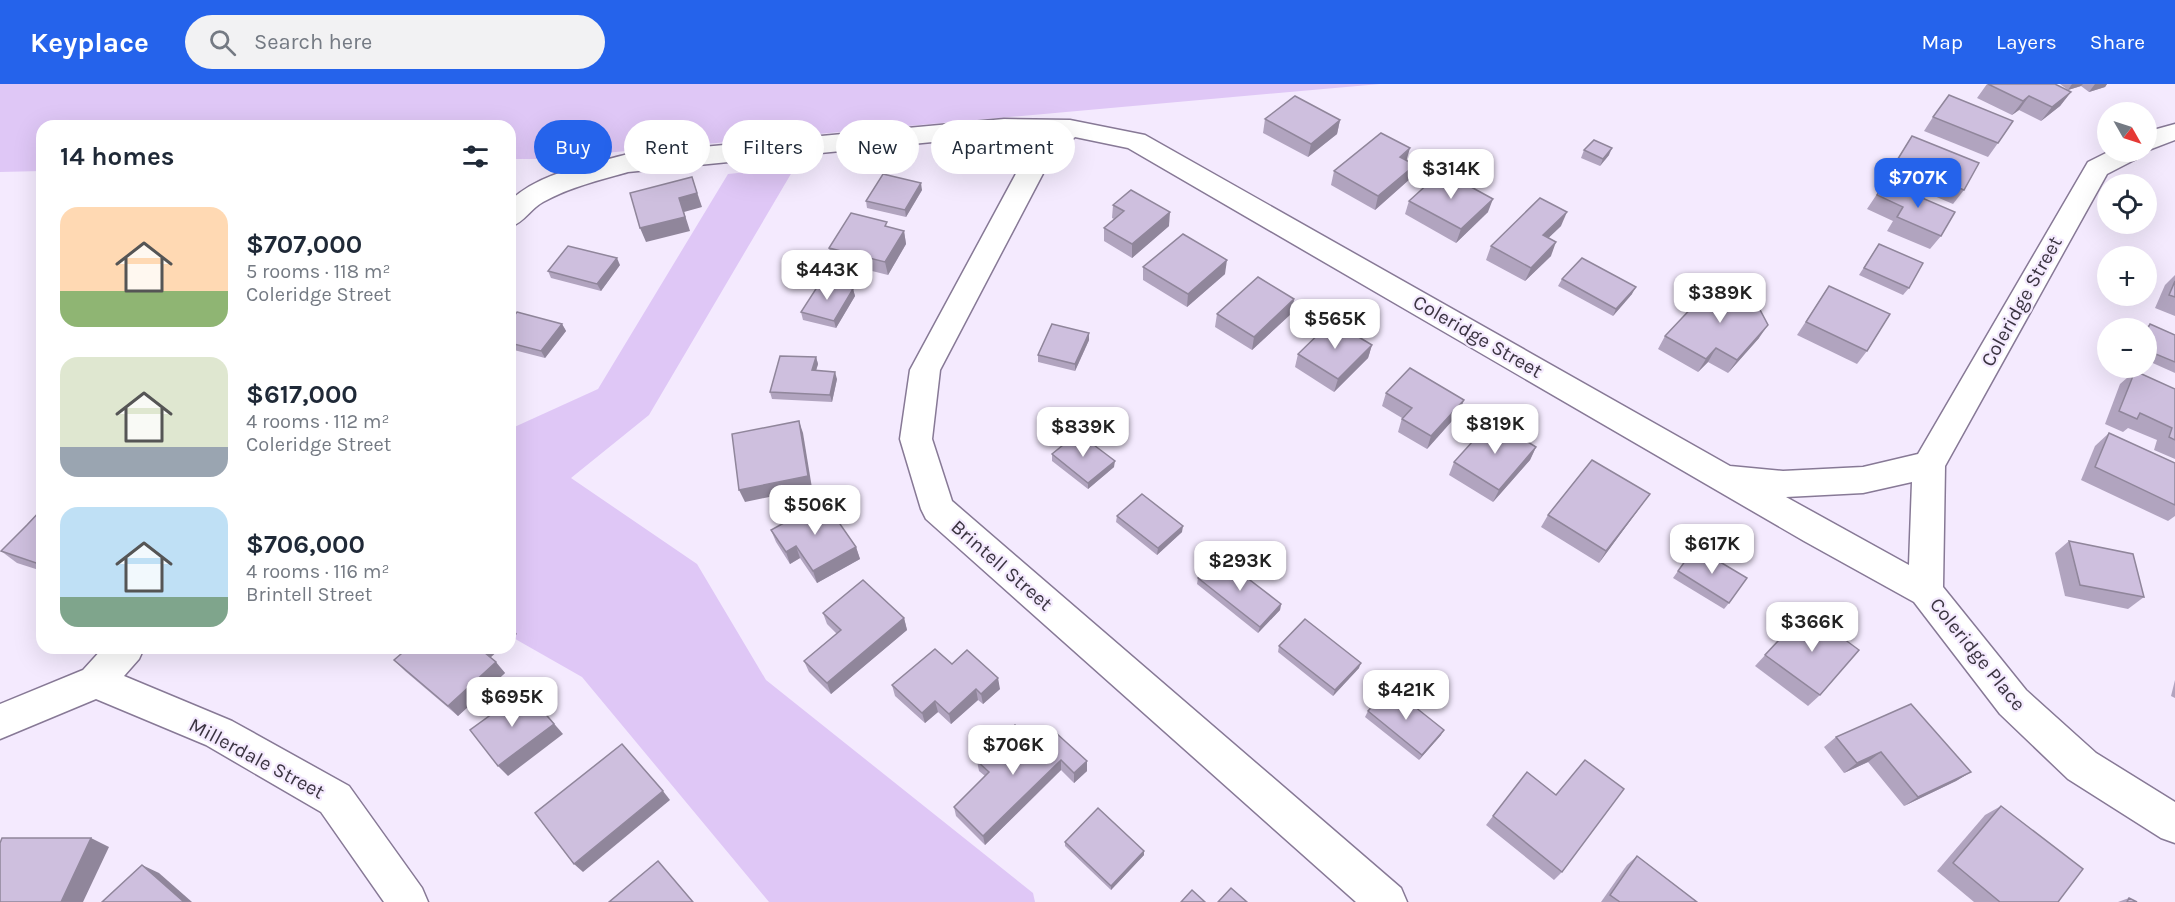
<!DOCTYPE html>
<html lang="en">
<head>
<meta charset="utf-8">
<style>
  body { margin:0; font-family:Karla,sans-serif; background:#f2f2f3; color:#1f2937; height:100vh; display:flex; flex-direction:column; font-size:22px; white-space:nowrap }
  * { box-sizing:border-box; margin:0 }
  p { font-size:20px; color:#747a83 }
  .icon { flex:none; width:33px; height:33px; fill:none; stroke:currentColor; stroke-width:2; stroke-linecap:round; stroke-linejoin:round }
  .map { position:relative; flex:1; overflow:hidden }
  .sheet { position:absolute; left:36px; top:36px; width:480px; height:534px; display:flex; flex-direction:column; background:#fff; border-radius:18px; box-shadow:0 6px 24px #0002 }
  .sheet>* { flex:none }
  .top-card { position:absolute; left:534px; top:36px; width:570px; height:54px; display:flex; gap:12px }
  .needle { width:39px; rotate:129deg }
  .controls { position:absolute; left:2097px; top:18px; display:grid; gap:12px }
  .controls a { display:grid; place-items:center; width:60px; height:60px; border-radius:50%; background:#fff; box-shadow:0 6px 24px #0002; font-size:30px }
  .price { position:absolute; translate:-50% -51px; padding:0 14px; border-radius:12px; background:#fff; color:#222; font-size:20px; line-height:39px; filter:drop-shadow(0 2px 3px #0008) }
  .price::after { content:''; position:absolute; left:50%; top:36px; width:18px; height:14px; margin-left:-9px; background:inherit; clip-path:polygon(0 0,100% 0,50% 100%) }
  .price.active { background:#2563eb; color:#fff }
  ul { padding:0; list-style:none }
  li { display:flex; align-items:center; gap:18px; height:150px; padding:0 24px }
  li span { display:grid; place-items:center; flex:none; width:168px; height:120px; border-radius:18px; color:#555 }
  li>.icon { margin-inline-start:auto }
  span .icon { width:72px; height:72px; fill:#fffc; stroke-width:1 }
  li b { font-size:26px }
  h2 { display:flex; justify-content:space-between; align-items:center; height:72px; padding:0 24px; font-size:26px }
  .chip { padding:0 21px; border-radius:27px; background:#fff; box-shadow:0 6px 24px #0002; font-size:21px; line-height:54px }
  .chip.active { background:#2563eb; color:#fff }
  header { display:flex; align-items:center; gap:36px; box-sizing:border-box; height:84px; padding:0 30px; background:#2563eb; color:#fff }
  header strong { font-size:28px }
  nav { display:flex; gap:33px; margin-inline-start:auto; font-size:21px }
  .search { width:420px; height:54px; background:#f2f2f3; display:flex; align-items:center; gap:15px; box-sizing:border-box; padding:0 21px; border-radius:33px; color:#747a83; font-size:22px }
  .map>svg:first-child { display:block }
  .green { fill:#dfc7f6 }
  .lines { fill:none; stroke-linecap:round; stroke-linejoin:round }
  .minor-casing { stroke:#877996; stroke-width:3 }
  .minor { fill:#fff; fill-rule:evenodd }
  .wall { fill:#b1a4bf }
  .shaded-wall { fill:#90869b }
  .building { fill:#cebfde; stroke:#90869b; stroke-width:1.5 }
  .labels { text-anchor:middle; stroke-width:4.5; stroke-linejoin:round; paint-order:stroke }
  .street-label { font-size:20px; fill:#3b3441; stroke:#f4eafe }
</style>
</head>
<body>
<header>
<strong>Keyplace</strong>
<div class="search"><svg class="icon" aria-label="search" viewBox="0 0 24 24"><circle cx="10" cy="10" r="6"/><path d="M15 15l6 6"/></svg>Search here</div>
<nav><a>Map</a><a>Layers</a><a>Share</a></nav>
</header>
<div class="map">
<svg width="2175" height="818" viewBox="0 0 2175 818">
  <rect width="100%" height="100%" fill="#f4eafe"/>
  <!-- green -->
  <g class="green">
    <polygon points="0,0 1380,0 537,75 510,75 510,42 42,42 42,87 0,88"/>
    <polygon points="795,83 649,331 571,394 697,480 766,596 1033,809 1035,818 769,818 582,593 510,552 510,345 598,305 728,90"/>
  </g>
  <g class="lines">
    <defs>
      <g id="minor">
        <path d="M1004 35 1070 36 1145 51 1730 382 1783 387 1863 383 1918 370 2088 78 2108 68H2142L2138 74 2107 90 1945 382 1943 503 2026 606 2096 669 2175 718V759L2161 754 2068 695 2000 630 1914 518 1804 457 1128 64 1075 53 1049 78 940 286 932 355 952 417 1401 804 1407 818H1356L926 435 921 425 900 355 910 286 1025 73 1045 52 1004 51 628 88C600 96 570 103 543 118 530 125 525 138 510 143V117C540 88 589 81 628 70ZM1912 398 1909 481 1786 413 1863 409Z"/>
        <polygon points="2175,40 2175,56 2146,67 2146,48"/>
        <polygon points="103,564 144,564 139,575 124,592 232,637 349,702 422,804 428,818 384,818 321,728 206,661 96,615 0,655 0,620 83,586"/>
      </g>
    </defs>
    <!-- minor casing -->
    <use href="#minor" class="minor-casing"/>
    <!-- minor -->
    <use href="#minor" class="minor"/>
  </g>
  <!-- wall -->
  <g class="wall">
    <polygon points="1987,0 2071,8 2060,22 2041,37 2019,26 2012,31 1977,14"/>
    <polygon points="2060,0 2107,0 2105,3 2089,8 2081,2 2068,6"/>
    <polygon points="1933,33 1998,59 1988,73 1924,47"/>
    <polygon points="1265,35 1340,36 1337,50 1308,73 1263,49"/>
    <polygon points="1912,52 1964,106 1953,120 1887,92"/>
    <polygon points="1584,66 1609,71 1600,82 1581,74"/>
    <polygon points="1334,87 1411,94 1375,126 1331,101"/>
    <polygon points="1885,98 1941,152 1930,165 1887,147 1893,137 1867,125"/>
    <polygon points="922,106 906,133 867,124 866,117"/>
    <polygon points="1409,117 1488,128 1456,159 1405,130"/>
    <polygon points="1113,121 1169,142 1132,174 1104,157 1104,144 1114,135 1112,134"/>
    <polygon points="1561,142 1548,154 1551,172 1525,197 1486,176 1491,162"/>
    <polygon points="888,143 904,147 906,160 888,191 832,177 829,164"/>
    <polygon points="1879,160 1909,204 1903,211 1859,191"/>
    <polygon points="620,181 601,207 551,194 548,187"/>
    <polygon points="1143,183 1225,190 1187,223 1143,196"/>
    <polygon points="2175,191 2175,232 2155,224 2165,201"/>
    <polygon points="1562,195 1632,210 1613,232 1558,202"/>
    <polygon points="1829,202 1867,267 1857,280 1797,251"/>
    <polygon points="853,205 855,212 836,244 803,236 801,228"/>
    <polygon points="1294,215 1292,229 1252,266 1215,243 1217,230"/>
    <polygon points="510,237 562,240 566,247 545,274 510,265"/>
    <polygon points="2150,240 2175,251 2175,289 2146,276 2146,244 2145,244"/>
    <polygon points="1089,249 1089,256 1075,287 1038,278 1038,271"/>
    <polygon points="1665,252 1759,254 1728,289 1708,278 1698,288 1658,265"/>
    <polygon points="1372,261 1368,274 1334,308 1295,283 1298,270"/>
    <polygon points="816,273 818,280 816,287 837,295 832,318 772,315 770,308"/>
    <polygon points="2135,287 2175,305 2175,375 2154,366 2157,356 2128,344 2123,348 2105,340 2120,300"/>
    <polygon points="1386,309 1459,329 1427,365 1398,348 1402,334 1382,322"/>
    <polygon points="2109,349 2175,379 2175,432 2168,437 2081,396 2095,362"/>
    <polygon points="1536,363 1530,376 1493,418 1449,391 1454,378"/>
    <polygon points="1052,370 1114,383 1088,405 1052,377"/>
    <polygon points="1641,422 1599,479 1541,443 1548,431"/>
    <polygon points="42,425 42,487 17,479 1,467"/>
    <polygon points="1117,432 1182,448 1157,471 1116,438"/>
    <polygon points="771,446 856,463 860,475 817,499 800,474 790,480 776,458"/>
    <polygon points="2069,457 2144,513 2128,525 2065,512 2055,469"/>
    <polygon points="1695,463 1729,519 1724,525 1673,494"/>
    <polygon points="1198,494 1281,520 1280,526 1258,549 1197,500"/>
    <polygon points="1806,527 1820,611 1808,622 1755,582"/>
    <polygon points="823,529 904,534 907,546 831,610 809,588 804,577 837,550 827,540"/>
    <polygon points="1279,562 1359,584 1333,612 1278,568"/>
    <polygon points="490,574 505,589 458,632 405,587 394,576"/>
    <polygon points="952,580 1000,605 983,620 978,616 951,640 938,628 925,639 895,612 892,601"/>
    <polygon points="2175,596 2175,614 2171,612"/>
    <polygon points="1368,627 1441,651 1419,676 1365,633"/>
    <polygon points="1836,653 1971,688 1956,697 1904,722 1868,678 1844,689 1824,663"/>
    <polygon points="1040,664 1087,687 1074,699 1061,686 985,761 956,732 954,723 985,692 979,687 977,677"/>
    <polygon points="1585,676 1562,788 1554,796 1486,741 1527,688 1556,711"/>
    <polygon points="2001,722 2058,818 1974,818 1937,787 1985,731"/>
    <polygon points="1065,758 1144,767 1144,771 1111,806 1065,762"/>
    <polygon points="1637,772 1697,818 1601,818 1627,781"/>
    <polygon points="2129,814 2137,818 2118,818"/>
  </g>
  <!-- shaded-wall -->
  <g class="shaded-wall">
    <polygon points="2072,0 2083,0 2081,2 2068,6"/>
    <polygon points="2095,0 2107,0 2105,3 2089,8"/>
    <polygon points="2071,8 2060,22 2041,37 2052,23"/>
    <polygon points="2029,12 2019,26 2012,31 2023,17"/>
    <polygon points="1340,36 1337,50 1308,73 1311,60"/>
    <polygon points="1410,64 1406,78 1400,73"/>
    <polygon points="1612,64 1609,71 1600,82 1603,75"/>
    <polygon points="1415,81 1411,94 1375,126 1378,112"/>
    <polygon points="692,93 702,123 684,128 690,147 646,158 640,144 679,114"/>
    <polygon points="921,99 922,106 906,133 905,126"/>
    <polygon points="1493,115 1488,128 1456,159 1461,145"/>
    <polygon points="1170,128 1169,142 1132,174 1132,160"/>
    <polygon points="1567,128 1561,142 1537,165 1543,151"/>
    <polygon points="904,147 906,160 888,191 885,178"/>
    <polygon points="1556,158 1551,172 1525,197 1531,184"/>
    <polygon points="617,174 620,181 601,207 597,200"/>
    <polygon points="1227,176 1225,190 1187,223 1188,210"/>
    <polygon points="1636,203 1632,210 1613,232 1616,225"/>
    <polygon points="853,205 855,212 836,244 834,237"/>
    <polygon points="1294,215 1292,229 1252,266 1254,253"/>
    <polygon points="562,240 566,247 545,274 541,267"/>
    <polygon points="1768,241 1759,254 1728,289 1737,276"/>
    <polygon points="1089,249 1089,256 1075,287 1075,280"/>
    <polygon points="1372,261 1368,274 1334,308 1338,295"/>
    <polygon points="1716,264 1708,278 1698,288 1706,275"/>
    <polygon points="816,273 818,280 814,293 812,286"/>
    <polygon points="835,288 837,295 832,318 830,311"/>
    <polygon points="1464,316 1459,329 1427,365 1431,352"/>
    <polygon points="799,337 803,349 812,404 745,418 739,406"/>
    <polygon points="1536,363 1530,376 1493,418 1499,406"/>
    <polygon points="1115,377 1114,383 1088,405 1088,399"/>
    <polygon points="1650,410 1641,422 1599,479 1606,467"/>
    <polygon points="1183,442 1182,448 1157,471 1158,464"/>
    <polygon points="796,462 800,474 790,480 786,468"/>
    <polygon points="856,463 860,475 817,499 813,487"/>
    <polygon points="1281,520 1280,526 1258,549 1260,543"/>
    <polygon points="904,534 907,546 831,610 827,599"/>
    <polygon points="510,541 517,550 510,556"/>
    <polygon points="479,564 501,564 489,575"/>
    <polygon points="496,578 505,589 458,632 448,622"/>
    <polygon points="1361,579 1359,584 1333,612 1335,606"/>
    <polygon points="998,594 1000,605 983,620 981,610"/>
    <polygon points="976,605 978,616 951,640 949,630"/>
    <polygon points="525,606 563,650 508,692 498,682"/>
    <polygon points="935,617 938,628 925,639 922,629"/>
    <polygon points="1444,646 1441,651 1419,676 1422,671"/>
    <polygon points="1881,668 1868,678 1844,689 1857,679"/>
    <polygon points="1061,676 1061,686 985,761 983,752"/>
    <polygon points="1087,677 1087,687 1074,699 1074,689"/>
    <polygon points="1971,688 1956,697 1904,722 1918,713"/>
    <polygon points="663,707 670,716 583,788 574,780"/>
    <polygon points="91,754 109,763 83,818 61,818"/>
    <polygon points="1144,767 1144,771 1111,806 1111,802"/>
    <polygon points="142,781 159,789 192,818 184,818"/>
  </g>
  <!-- building -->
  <g class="building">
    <polygon points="1988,0 2055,0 2071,8 2052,23 2029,12 2023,17"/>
    <polygon points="1949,11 2013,37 1998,59 1933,33"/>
    <polygon points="1295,12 1340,36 1311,60 1265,35"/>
    <polygon points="1381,49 1410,64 1400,73 1415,81 1378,112 1334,87"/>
    <polygon points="1912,52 1979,79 1964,106 1896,78"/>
    <polygon points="1594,56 1612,64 1603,75 1584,66"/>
    <polygon points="1442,87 1493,115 1461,145 1409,117"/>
    <polygon points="883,90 921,99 905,126 866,117"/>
    <polygon points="692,93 697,109 679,114 685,133 640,144 630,109"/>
    <polygon points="1885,98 1955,128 1941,152 1897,133 1903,123 1877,111"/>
    <polygon points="1131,106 1170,128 1132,160 1104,144 1124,127 1113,121"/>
    <polygon points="1540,114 1567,128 1543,151 1556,158 1531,184 1491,162"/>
    <polygon points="851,129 887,138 885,142 904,147 885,178 829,164"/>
    <polygon points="1183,150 1227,176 1188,210 1143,183"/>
    <polygon points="1879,160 1923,179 1909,204 1864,184"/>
    <polygon points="568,162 617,174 597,200 548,187"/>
    <polygon points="1582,174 1636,203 1616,225 1562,195"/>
    <polygon points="1258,193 1294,215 1254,253 1217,230"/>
    <polygon points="821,197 853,205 834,237 801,228"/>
    <polygon points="2175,197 2175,213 2169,211"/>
    <polygon points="1715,199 1758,222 1768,241 1737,276 1716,264 1706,275 1665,252"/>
    <polygon points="1829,202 1890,230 1867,267 1806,238"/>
    <polygon points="517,228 562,240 541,267 510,259 510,237"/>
    <polygon points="1332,237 1372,261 1338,295 1298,270"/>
    <polygon points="1052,240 1089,249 1075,280 1038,271"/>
    <polygon points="2150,240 2175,251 2175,278 2146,266 2146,248"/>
    <polygon points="780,272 816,273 812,286 835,288 830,311 770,308"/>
    <polygon points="1410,284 1464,316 1431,352 1402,335 1412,324 1386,309"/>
    <polygon points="2135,287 2175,305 2175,356 2169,353 2172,344 2140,329 2137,335 2119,327"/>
    <polygon points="1492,336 1536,363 1499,406 1454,378"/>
    <polygon points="799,337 808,392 739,406 732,350"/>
    <polygon points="1078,349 1115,377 1088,399 1052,370"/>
    <polygon points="2109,349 2175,379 2175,421 2095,383"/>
    <polygon points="1592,376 1650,410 1606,467 1548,431"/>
    <polygon points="1142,410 1183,442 1158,464 1117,432"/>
    <polygon points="824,417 856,463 813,487 796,462 786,468 771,446"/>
    <polygon points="42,425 42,481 1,467 27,441"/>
    <polygon points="2069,457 2133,470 2144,513 2080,501"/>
    <polygon points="1695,463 1747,494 1729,519 1678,487"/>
    <polygon points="1220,473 1281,520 1260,543 1198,494"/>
    <polygon points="863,496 904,534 827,599 804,577 841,546 823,529"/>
    <polygon points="1806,527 1859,566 1820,611 1765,571"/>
    <polygon points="1305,535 1361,579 1335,606 1279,562"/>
    <polygon points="408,564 479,564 496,578 448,622 394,576"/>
    <polygon points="935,565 952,580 967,566 998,594 981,610 976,605 949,630 935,617 922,629 892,601"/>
    <polygon points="1390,603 1444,646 1422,671 1368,627"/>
    <polygon points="525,606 554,640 498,682 470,646"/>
    <polygon points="1911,620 1971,688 1918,713 1881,668 1857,679 1836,653"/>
    <polygon points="1015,641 1040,664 1056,649 1087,677 1074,689 1061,676 983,752 954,723 989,688 977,677"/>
    <polygon points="622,660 663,707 574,780 535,729"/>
    <polygon points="1585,676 1624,705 1562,788 1493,732 1527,688 1556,711"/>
    <polygon points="2001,722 2083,785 2058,818 2000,818 1953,779"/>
    <polygon points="1098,724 1144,767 1111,802 1065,758"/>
    <polygon points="2,754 91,754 61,818 0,818 0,759"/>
    <polygon points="1637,772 1697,818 1620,818 1610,811"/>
    <polygon points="658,777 693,818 609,818"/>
    <polygon points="142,781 184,818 102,818"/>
    <polygon points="1231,804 1247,818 1218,818"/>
    <polygon points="1192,806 1205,818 1181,818"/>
    <polygon points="2129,814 2137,818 2127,818"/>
  </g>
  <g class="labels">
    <!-- street labels -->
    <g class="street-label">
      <text transform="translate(2021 217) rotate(-61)" y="7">Coleridge Street</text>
      <text transform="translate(1478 252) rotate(30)" y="7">Coleridge Street</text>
      <text transform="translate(1002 481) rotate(41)" y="7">Brintell Street</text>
      <text transform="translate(1978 570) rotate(51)" y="7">Coleridge Place</text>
      <text transform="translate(257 674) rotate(28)" y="7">Millerdale Street</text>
    </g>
  </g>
</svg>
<div class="controls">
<a><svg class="needle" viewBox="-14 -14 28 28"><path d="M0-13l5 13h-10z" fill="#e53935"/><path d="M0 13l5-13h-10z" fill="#747a83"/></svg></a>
<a><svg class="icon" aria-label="locate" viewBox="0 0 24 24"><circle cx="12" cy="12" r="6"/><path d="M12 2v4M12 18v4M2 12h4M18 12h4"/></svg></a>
<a>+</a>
<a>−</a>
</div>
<b class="price" style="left:1451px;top:116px">$314K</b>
<b class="price active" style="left:1918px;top:125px">$707K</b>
<b class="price" style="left:827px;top:217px">$443K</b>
<b class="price" style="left:1720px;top:240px">$389K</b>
<b class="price" style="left:1335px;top:266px">$565K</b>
<b class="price" style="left:1495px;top:371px">$819K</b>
<b class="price" style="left:1083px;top:374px">$839K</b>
<b class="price" style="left:815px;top:452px">$506K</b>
<b class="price" style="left:1712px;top:491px">$617K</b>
<b class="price" style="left:1240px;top:508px">$293K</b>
<b class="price" style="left:1812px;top:569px">$366K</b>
<b class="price" style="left:1406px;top:637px">$421K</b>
<b class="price" style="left:512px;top:644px">$695K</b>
<b class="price" style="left:1013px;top:692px">$706K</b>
<div class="top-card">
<a class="chip active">Buy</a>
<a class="chip">Rent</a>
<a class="chip">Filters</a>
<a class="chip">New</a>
<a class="chip">Apartment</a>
</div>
<section class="sheet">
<h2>14 homes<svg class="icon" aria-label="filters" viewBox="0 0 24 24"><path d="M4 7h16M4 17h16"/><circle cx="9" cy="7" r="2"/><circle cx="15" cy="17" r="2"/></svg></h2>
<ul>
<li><span style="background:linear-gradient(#ffd9b3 70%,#8fb573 0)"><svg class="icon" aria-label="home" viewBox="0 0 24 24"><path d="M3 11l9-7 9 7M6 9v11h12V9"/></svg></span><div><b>$707,000</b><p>5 rooms · 118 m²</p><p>Coleridge Street</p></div></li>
<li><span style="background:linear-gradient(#dfe7d0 75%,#9aa5b1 0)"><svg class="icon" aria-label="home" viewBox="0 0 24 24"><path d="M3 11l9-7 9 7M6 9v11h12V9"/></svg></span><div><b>$617,000</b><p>4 rooms · 112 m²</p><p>Coleridge Street</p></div></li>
<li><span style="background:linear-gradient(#bfe0f5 75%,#7fa58c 0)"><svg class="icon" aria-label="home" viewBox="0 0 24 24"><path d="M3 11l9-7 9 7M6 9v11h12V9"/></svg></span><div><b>$706,000</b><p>4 rooms · 116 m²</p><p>Brintell Street</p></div></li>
</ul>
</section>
</div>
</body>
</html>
